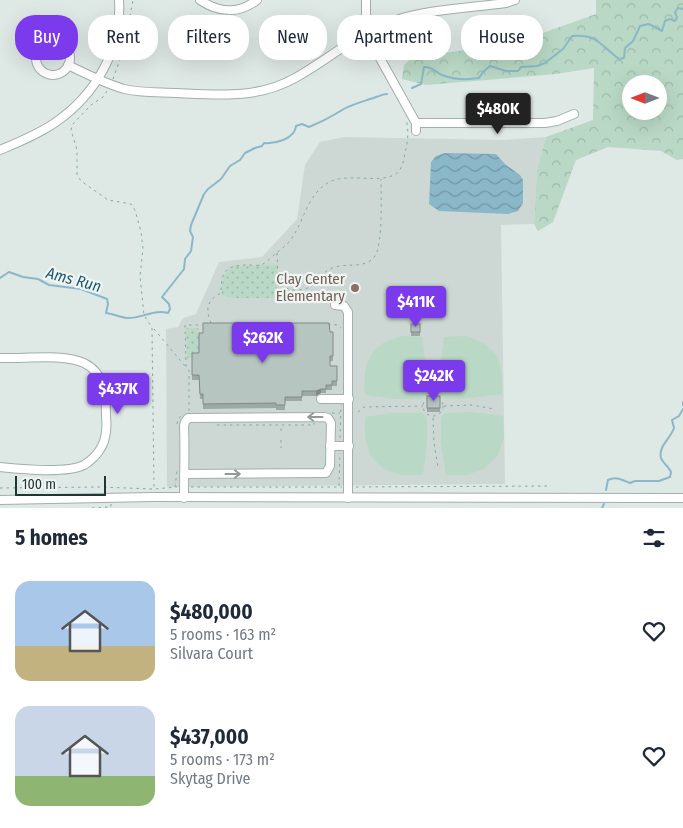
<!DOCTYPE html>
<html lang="en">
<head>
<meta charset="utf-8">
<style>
  body { margin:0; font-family:"Fira Sans Condensed",sans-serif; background:#f2f2f3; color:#1f2937; height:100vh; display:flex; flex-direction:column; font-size:19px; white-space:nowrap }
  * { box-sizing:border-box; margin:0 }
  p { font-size:16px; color:#747a83 }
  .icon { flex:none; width:28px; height:28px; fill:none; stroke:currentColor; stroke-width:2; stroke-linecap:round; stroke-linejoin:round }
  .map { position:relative; height:508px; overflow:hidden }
  .drawer { display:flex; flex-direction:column; background:#fff; flex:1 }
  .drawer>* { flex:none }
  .guide { position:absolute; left:15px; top:15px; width:654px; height:45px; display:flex; gap:10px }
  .needle { width:32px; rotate:270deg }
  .fabs { position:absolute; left:622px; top:75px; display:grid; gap:10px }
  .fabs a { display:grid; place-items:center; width:45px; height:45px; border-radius:50%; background:#fff; box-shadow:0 5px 20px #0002; font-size:25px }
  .scale { position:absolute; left:15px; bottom:12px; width:91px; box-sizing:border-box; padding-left:5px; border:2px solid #213633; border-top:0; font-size:14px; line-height:18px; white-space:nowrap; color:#213633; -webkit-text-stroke:4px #eef5f3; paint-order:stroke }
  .price { position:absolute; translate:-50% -42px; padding:0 11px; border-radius:5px; background:#7c3aed; color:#fff; font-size:16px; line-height:32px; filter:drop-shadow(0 1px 2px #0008) }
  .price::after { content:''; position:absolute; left:50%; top:30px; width:15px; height:11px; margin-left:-8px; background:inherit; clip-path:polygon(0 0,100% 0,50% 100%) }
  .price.active { background:#222; color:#fff }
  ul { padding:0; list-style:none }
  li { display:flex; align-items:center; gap:15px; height:125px; padding:0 15px }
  li span { display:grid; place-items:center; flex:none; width:140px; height:100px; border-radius:15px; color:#555 }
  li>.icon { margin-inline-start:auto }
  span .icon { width:60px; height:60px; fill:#fffc; stroke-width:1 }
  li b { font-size:21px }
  h2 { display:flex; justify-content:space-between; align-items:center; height:60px; padding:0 15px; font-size:21px }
  .tag { padding:0 18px; border-radius:20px; background:#fff; box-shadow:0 5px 20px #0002; font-size:18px; line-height:45px }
  .tag.active { background:#7c3aed; color:#fff }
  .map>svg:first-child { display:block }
  .built { fill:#cdd8d4 }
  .forest { fill:url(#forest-crowns); fill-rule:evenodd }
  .park { fill:url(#park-dots) }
  .pitch { fill:#b9d8c5 }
  .water { fill:url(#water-waves) }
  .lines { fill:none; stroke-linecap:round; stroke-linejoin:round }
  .stream { stroke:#8bb8c9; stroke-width:2 }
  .minor-casing { stroke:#a2afac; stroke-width:10 }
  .path { stroke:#82a9a1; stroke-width:1; stroke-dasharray:2.5 4; stroke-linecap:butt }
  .minor { stroke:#fff; stroke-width:8 }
  .wall { fill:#9da9a6 }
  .shaded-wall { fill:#808a87 }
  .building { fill:#b7c5c1; stroke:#808a87 }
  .oneway { stroke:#909a99 }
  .education-dot { fill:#8d6e63; stroke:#eef5f3; stroke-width:2 }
  .labels { text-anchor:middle; stroke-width:4.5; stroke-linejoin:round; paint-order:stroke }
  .education-label { font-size:15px; fill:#785e54; stroke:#eef5f3; text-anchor:end }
  .water-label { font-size:16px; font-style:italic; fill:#22576c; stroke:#eef5f3 }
</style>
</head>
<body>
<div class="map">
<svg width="683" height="508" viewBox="0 0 683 508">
  <defs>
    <pattern id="forest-crowns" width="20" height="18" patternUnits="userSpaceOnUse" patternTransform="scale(1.25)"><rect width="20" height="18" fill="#b9d8c5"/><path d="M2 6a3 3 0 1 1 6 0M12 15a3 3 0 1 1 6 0" fill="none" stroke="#9fbaaa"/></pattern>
    <pattern id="park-dots" width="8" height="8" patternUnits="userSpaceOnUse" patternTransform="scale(1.25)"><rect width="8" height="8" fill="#b9d8c5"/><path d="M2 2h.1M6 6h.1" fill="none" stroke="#9fbaaa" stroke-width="1.8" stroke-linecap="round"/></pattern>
    <pattern id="water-waves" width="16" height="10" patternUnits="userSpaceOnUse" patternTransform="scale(1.25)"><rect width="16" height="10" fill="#8bb8c9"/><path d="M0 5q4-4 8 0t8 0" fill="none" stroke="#7196a4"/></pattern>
  </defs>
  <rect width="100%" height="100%" fill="#dee8e5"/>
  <!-- built -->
  <polygon class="built" points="344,137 504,140 546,137 537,170 534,224 501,225 505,484 167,487 166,329 178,327 183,318 196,314 219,262 262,257 297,219 305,165 320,142"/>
  <!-- forest -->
  <path class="forest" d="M596 0H683V159L677 160 661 151 608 147 576 160 553 222 538 231 534 224 537 170 546 137 593 120 594 68 556 74 426 85 402 79 404 65 412 58 485 47 540 34 596 14ZM631 84H659V111H631Z"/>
  <!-- park -->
  <g class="park">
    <path d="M277 265V298H232L222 295C222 282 222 273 233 266Z"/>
    <polygon points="186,328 199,328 199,356 187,358"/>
  </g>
  <!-- pitch -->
  <g class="pitch">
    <path d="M401 336 422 337 426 368 427 394 421 399H396L365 395C364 376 364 356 382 344 387 340 395 339 401 336Z"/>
    <path d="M466 336C499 347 503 361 502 394L471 398 445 399 440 394V367L444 337Z"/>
    <polygon points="472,412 503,416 504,438 498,455 484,469 467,475 446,475 441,444 441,418 445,413"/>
    <polygon points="393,413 422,413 427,418 427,444 423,475 401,475 384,469 371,457 365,438 365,417"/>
  </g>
  <!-- water -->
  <polygon class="water" points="445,153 496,154 505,164 520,175 523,180 523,203 518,211 508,214 439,211 429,204 431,162 436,156"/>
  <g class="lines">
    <!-- stream -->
    <g class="stream">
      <path d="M412 88 421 84 424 67C432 66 435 72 442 75 454 80 466 80 479 78L483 72 490 66 506 71H518L521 67 537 66 545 63 563 49 572 36C598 34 600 45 619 59L624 58 625 48 633 41 640 26 649 24 662 31 665 21 670 19 675 21 677 18 675 12 678 8 683 9"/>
      <path d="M0 278 9 272 23 277 38 279 49 285 81 289 107 299 108 304 106 313C113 314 120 317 127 318 141 319 152 309 168 313L170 309 169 304 162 297 184 269 185 259 191 251 193 237 190 231 191 225 204 194 208 189 221 179 230 166 240 160 245 153 255 148 262 146 264 143C275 144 295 139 296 126L302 124 309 127C321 122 331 117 342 110 352 104 365 101 376 97 381 96 382 94 387 94"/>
      <polyline points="683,402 683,405"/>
      <path d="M606 490 608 480C616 476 622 480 630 483L635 481H659L670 477 671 472C669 467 663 463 661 458 658 446 671 438 674 428L672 420 679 416 683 409"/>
      <polyline points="602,508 604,504"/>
    </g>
    <defs>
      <g id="minor">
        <path d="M200 0C219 13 239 14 257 0"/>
        <polyline points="366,0 366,33 416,123 416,131"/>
        <circle cx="53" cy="58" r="17"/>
        <path d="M68 65C86 74 104 83 124 89 141 93 159 92 177 93 218 95 258 99 295 78 328 60 357 33 393 21 429 9 469 8 506 3L515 0"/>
        <polyline points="416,123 545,123 557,121 574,114"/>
        <path d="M0 150C19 142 39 134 56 122 96 94 122 49 119 0"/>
        <polyline points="335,305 344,306 348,312 348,498"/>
        <path d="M0 358C24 359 63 353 84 363 105 373 106 396 106 416 107 426 107 436 102 446 98 454 92 460 84 465 66 474 20 469 0 467"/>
        <polyline points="321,399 349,399"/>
        <polyline points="330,446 349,446"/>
        <path d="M184 474 326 473 330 466 331 423 328 418 324 417 188 418 185 422 184 426C185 450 184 474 184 498"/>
        <polyline points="0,500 153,497 683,498"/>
      </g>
    </defs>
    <!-- minor casing -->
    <use href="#minor" class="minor-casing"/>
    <!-- path -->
    <g class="path">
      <polyline points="113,79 124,48 133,0"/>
      <polyline points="107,91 103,97 91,105 72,125 71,130 77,150 77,175 81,181 108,200 131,204 135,210 141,232 143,249 140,276 144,315 152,328 154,488"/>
      <path d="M277 253 278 280C281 286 286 289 293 290 320 291 315 273 335 267 349 263 366 269 375 256 383 244 381 195 381 179"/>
      <path d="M211 323C205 309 207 300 221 293 221 270 226 265 249 265 252 265 258 266 261 265 266 263 272 257 276 253 282 249 288 244 292 238 304 220 307 197 326 184 345 170 385 187 399 171 403 166 404 159 405 153 408 142 409 130 406 119"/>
      <polyline points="248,324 284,324"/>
      <polyline points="328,324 337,325 341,328"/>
      <polyline points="154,329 185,366"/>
      <polyline points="433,367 433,395"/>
      <circle cx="433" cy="406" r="10"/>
      <polyline points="444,406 472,405 494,409"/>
      <polyline points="189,411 189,370 186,366 185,325 202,325"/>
      <polyline points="358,412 364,407 423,406"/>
      <polyline points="332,413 340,413"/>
      <polyline points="433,418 434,443 438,467"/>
      <polyline points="177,424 178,419 182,415"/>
      <polyline points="217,425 314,425 314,423"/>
      <polyline points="281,431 281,425"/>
      <polyline points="340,438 341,405"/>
      <polyline points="281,440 281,448"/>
      <polyline points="339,486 340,453"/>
      <polyline points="175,487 177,471"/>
      <polyline points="191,487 342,487"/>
      <polyline points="356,487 550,486"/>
      <polyline points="0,488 99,487 154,489 177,487"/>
      <polyline points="92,508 111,507 111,504"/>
    </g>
    <!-- minor -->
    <use href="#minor" class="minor"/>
  </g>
  <!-- wall -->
  <g class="wall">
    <rect x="411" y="324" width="9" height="12"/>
    <polygon points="330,332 333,356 333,361 330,361 330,366 337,366 337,386 332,386 332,390 326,390 326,393 321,393 316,396 302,396 302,401 285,401 285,410 276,410 276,408 203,409 203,399 200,399 199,380 192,380 192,353 199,353 249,333 253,351 280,351"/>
    <rect x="427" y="396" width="13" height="16"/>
  </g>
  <!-- shaded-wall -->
  <polygon class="shaded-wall" points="321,389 321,393 316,396 316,391"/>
  <!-- building -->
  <g class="building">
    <polygon points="203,323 249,323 249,333 252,333 253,351 280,351 280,333 283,333 283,323 329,323 330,332 333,332 333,356 330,356 330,366 337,366 337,381 332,381 332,385 326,385 326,389 321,389 316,391 302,391 302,397 285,397 285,405 276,405 276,403 203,404 203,394 200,394 199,375 192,375 192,353 199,353 199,333 203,333"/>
    <rect x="411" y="324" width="9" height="8"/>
    <rect x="427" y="396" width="13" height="12"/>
  </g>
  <!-- one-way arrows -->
  <defs><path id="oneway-shaft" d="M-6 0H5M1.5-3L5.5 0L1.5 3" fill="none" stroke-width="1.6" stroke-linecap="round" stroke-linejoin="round" transform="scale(1.25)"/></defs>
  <g class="oneway">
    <use href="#oneway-shaft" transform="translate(315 417) rotate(180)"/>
    <use href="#oneway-shaft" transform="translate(233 474)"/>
  </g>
  <!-- markers -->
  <circle class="education-dot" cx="355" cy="288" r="5"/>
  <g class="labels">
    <!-- education labels -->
    <g class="education-label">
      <text x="345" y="284">Clay Center<tspan x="345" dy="17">Elementary</tspan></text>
    </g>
    <!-- water labels -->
    <g class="water-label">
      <text transform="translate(74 279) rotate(15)" y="6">Ams Run</text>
    </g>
  </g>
</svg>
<div class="fabs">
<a><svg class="needle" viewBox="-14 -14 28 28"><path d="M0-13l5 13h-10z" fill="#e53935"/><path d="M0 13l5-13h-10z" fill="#747a83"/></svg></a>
</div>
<div class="scale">100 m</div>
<b class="price active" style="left:498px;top:135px">$480K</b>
<b class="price" style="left:416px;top:328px">$411K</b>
<b class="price" style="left:263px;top:364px">$262K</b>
<b class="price" style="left:434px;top:402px">$242K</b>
<b class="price" style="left:118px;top:415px">$437K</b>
<div class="guide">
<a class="tag active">Buy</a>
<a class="tag">Rent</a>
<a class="tag">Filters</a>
<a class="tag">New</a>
<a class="tag">Apartment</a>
<a class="tag">House</a>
</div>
</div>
<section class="drawer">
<h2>5 homes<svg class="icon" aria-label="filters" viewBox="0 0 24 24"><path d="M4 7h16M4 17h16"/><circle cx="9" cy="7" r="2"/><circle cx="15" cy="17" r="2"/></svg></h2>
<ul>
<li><span style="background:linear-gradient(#a9c7e8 65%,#c2b280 0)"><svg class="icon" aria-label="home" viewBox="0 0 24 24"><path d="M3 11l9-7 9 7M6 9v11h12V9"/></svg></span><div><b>$480,000</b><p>5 rooms · 163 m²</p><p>Silvara Court</p></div><svg class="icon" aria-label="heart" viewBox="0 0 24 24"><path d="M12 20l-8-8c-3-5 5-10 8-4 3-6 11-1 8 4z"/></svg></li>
<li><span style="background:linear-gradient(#c9d6e8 70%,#8fb573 0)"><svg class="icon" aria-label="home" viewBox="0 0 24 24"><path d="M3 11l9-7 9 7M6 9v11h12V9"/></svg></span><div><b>$437,000</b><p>5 rooms · 173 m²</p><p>Skytag Drive</p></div><svg class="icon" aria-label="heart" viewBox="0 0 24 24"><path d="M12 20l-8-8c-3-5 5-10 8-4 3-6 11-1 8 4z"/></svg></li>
</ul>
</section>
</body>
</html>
